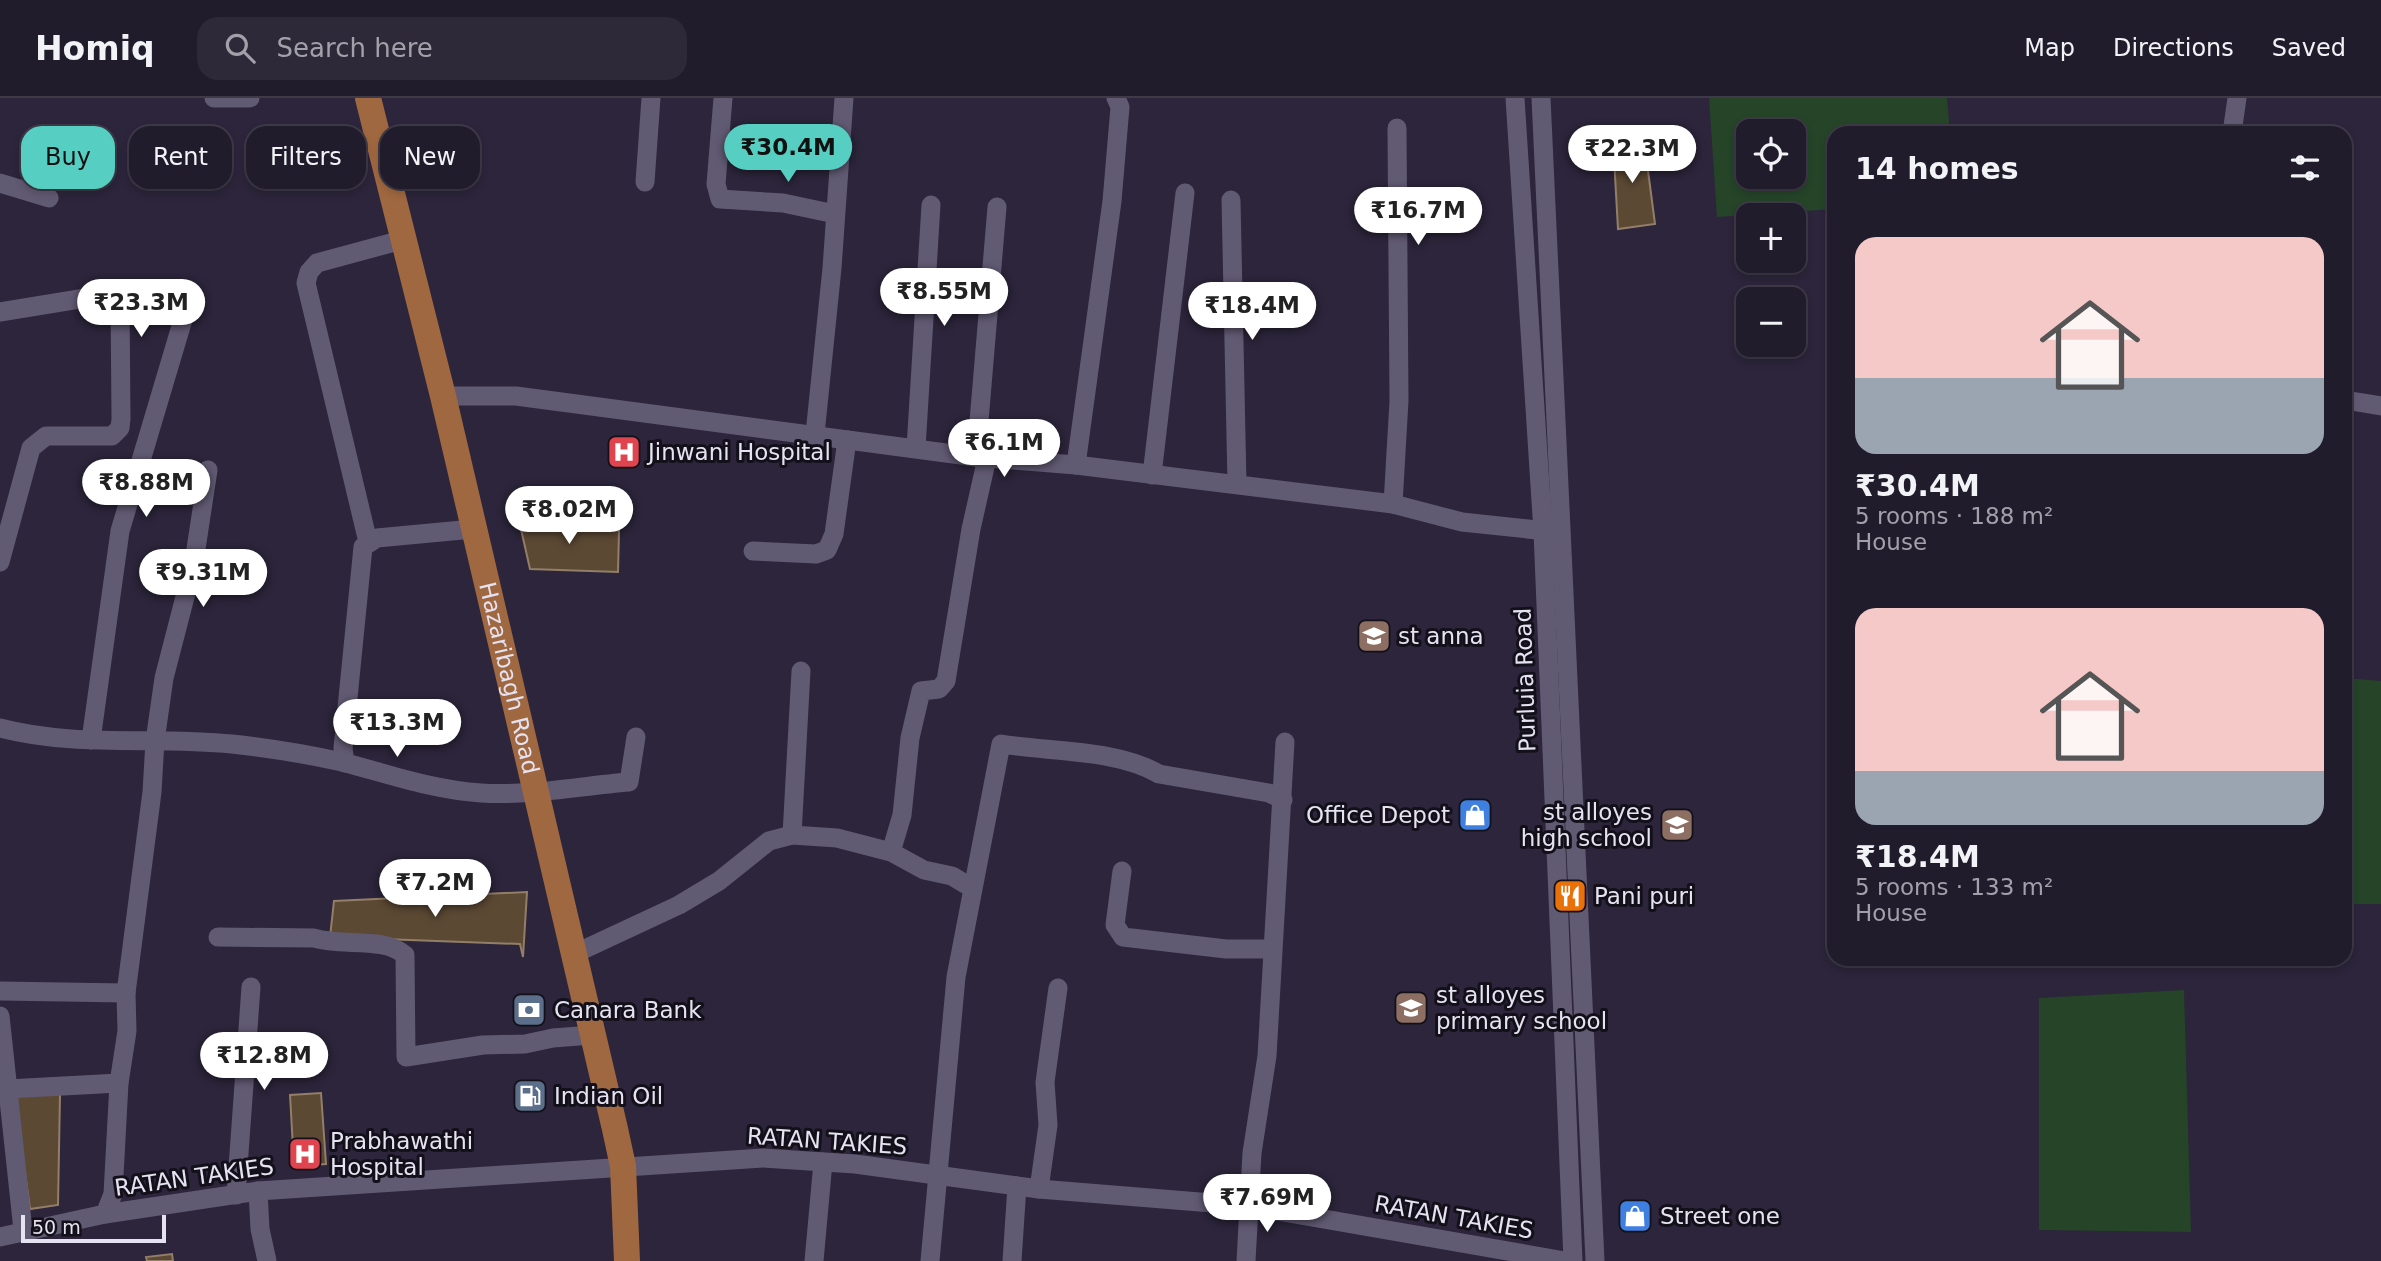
<!DOCTYPE html>
<html lang="en">
<head>
<meta charset="utf-8">
<style>
  body { margin:0; font-family:"DejaVu Sans",sans-serif; background:#2d2938; color:#f1f3f6; height:100vh; display:flex; flex-direction:column; font-size:26px; white-space:nowrap }
  * { box-sizing:border-box; margin:0 }
  p { font-size:23px; color:#a2a1a9 }
  .icon { flex:none; width:38px; height:38px; fill:none; stroke:currentColor; stroke-width:2; stroke-linecap:round; stroke-linejoin:round }
  .map { position:relative; flex:1; overflow:hidden }
  .sheet { position:absolute; left:1827px; top:28px; width:525px; height:840px; display:flex; flex-direction:column; background:#211c2c; border-radius:21px; box-shadow:0 4px 10px #0003,0 0 0 2px #3e3a48 }
  .sheet>* { flex:none }
  .banner { position:absolute; left:21px; top:28px; width:665px; height:63px; display:flex; gap:14px }
  .buttons { position:absolute; left:1736px; top:21px; display:grid; gap:14px }
  .buttons a { display:grid; place-items:center; width:70px; height:70px; border-radius:14px; background:#211c2c; box-shadow:0 4px 10px #0003,0 0 0 2px #3e3a48; font-size:35px }
  .scale { position:absolute; left:21px; bottom:18px; width:145px; box-sizing:border-box; padding-left:7px; border:4px solid #e5e2f1; border-top:0; font-size:19px; line-height:24px; white-space:nowrap; color:#e5e2f1; -webkit-text-stroke:5px #13101a; paint-order:stroke }
  .price { position:absolute; translate:-50% -60px; padding:0 16px; border-radius:24px; background:#fff; color:#222; font-size:23px; line-height:46px; filter:drop-shadow(0 2px 4px #0008) }
  .price::after { content:''; position:absolute; left:50%; top:42px; width:21px; height:16px; margin-left:-10px; background:inherit; clip-path:polygon(0 0,100% 0,50% 100%) }
  .price.on { background:#57cec2; color:#111 }
  ul { padding:0; list-style:none }
  li { display:grid; align-content:center; gap:14px; height:371px; padding:0 28px }
  li span { display:grid; place-items:center; height:217px; border-radius:21px; color:#555 }
  li>.icon { margin-inline-start:auto }
  span .icon { width:126px; height:126px; fill:#fffc; stroke-width:1 }
  li b { font-size:30px }
  h2 { display:flex; justify-content:space-between; align-items:center; height:84px; padding:0 28px; font-size:30px }
  .pill { padding:0 24px; border-radius:21px; background:#211c2c; box-shadow:0 4px 10px #0003,0 0 0 2px #3e3a48; font-size:24px; line-height:63px }
  .pill.on { background:#57cec2; color:#111 }
  header { display:flex; align-items:center; gap:42px; box-sizing:border-box; height:98px; padding:0 35px; background:#211c2c; border-bottom:2px solid #3e3a48 }
  header strong { font-size:33px }
  nav { display:flex; gap:38px; margin-inline-start:auto; font-size:24px }
  .search { width:490px; height:63px; background:#2d2938; display:flex; align-items:center; gap:18px; box-sizing:border-box; padding:0 24px; border-radius:21px; color:#a2a1a9; font-size:26px }
  .map>svg:first-child { display:block }
  .green { fill:#254428; fill-rule:evenodd }
  .building { fill:#5c4934; stroke:#937e68; stroke-width:2 }
  .lines { fill:none; stroke-linecap:round; stroke-linejoin:round }
  .minor { stroke:#615a73; stroke-width:19 }
  .major { stroke:#a06840; stroke-width:26 }
  .labels { text-anchor:middle; stroke-width:6; stroke-linejoin:round; paint-order:stroke }
  .poi-label { font-size:23px; fill:#e5e2f1; stroke:#13101a; text-anchor:start }
  .street-label { font-size:23px; fill:#e5e2f1; stroke:#13101a }
</style>
</head>
<body>
<header>
<strong>Homiq</strong>
<div class="search"><svg class="icon" aria-label="search" viewBox="0 0 24 24"><circle cx="10" cy="10" r="6"/><path d="M15 15l6 6"/></svg>Search here</div>
<nav><a>Map</a><a>Directions</a><a>Saved</a></nav>
</header>
<div class="map">
<svg width="2381" height="1163" viewBox="0 0 2381 1163">
  <rect width="100%" height="100%" fill="#2c253b"/>
  <!-- green -->
  <g class="green">
    <path d="M1709 0H1947L1950 35H1834V111L1717 119ZM1748 33H1794V79H1748Z"/>
    <polygon points="2345,580 2381,583 2381,806 2345,806"/>
    <polygon points="2184,892 2191,1134 2039,1132 2039,900"/>
  </g>
  <!-- building -->
  <g class="building">
    <polygon points="1613,42 1644,42 1655,126 1618,131"/>
    <polygon points="620,349 633,350 632,361 619,360"/>
    <polygon points="518,418 619,433 618,474 530,471"/>
    <polygon points="527,794 523,859 520,846 330,839 334,803"/>
    <polygon points="321,995 326,1066 294,1068 290,997"/>
    <polygon points="60,996 58,1107 30,1111 14,998"/>
    <polygon points="172,1156 173,1163 147,1163 146,1159"/>
  </g>
  <g class="lines">
    <!-- minor -->
    <g class="minor">
      <polyline points="214,0 250,0"/>
      <polyline points="723,0 716,86 720,101 783,105 835,116"/>
      <polyline points="1515,0 1543,434 1573,1163"/>
      <polyline points="1541,0 1595,1163"/>
      <polyline points="2232,35 2237,0"/>
      <polyline points="645,84 651,0"/>
      <polyline points="0,85 49,100"/>
      <polyline points="1231,102 1237,386"/>
      <polyline points="0,214 116,195 120,201 121,321 120,330 112,338 46,338 31,350 0,464"/>
      <polyline points="443,298 516,298 976,359 1076,367 1393,406 1462,424 1556,434"/>
      <polyline points="2351,303 2381,308"/>
      <polyline points="815,336 832,170 844,0"/>
      <polyline points="916,350 931,107"/>
      <polyline points="976,359 997,109"/>
      <polyline points="1076,367 1112,103 1120,9 1116,0"/>
      <polyline points="1152,377 1185,95"/>
      <polyline points="1393,406 1399,303 1397,30"/>
      <polyline points="368,444 306,185 309,174 317,165 402,142"/>
      <polyline points="753,453 816,456 827,452 834,436 847,342"/>
      <path d="M0 630C76 650 155 638 232 646 269 650 306 656 342 664 388 676 433 692 481 695 531 698 579 688 629 684L636 639"/>
      <polyline points="91,642 120,433 190,198"/>
      <polyline points="345,665 343,650 363,449 377,440 473,431"/>
      <polyline points="792,737 801,573"/>
      <polyline points="891,754 902,717 910,640 921,593 939,591 946,583 971,431 987,360"/>
      <polyline points="1122,773 1115,827 1123,839 1226,851 1271,851"/>
      <path d="M218 839 314 840C342 849 383 838 405 857L406 959 483 947 525 946 553 940 592 937"/>
      <polyline points="574,856 679,807 719,783 769,743 792,737 837,740 891,754 924,772 952,778 972,790"/>
      <polyline points="0,893 126,895"/>
      <polyline points="0,918 23,1132"/>
      <polyline points="7,991 119,985"/>
      <polyline points="1039,1091 1048,1027 1045,984 1058,890"/>
      <polyline points="258,1093 260,1131 267,1163"/>
      <polyline points="236,1097 251,889"/>
      <polyline points="105,1116 113,1096 119,985 127,933 126,895 152,694 155,643 164,580 194,464 208,372"/>
      <polyline points="0,1139 105,1116 258,1093 763,1060 855,1066 1039,1091 1249,1108 1565,1163"/>
      <polyline points="814,1163 823,1064"/>
      <path d="M930 1163 956 879 1001 646C1049 654 1117 651 1159 676L1269 695 1283 702"/>
      <polyline points="1012,1163 1017,1088"/>
      <polyline points="1246,1163 1252,1055 1267,958 1285,644"/>
    </g>
    <!-- major -->
    <path class="major" id="s1" d="M368 0 443 298 615 1031 623 1068 627 1163"/>
  </g>
  <!-- icons -->
  <defs>
    <symbol id="hospital-square" viewBox="-11 -11 22 22"><rect x="-9" y="-9" width="18" height="18" rx="4" fill="#e0444e" stroke="#13101a"/><path d="M-5-5h3v3.5h4V-5h3V5h-3V1.5h-4V5h-3Z" fill="#fff"/></symbol>
    <symbol id="school-square" viewBox="-11 -11 22 22"><rect x="-9" y="-9" width="18" height="18" rx="4" fill="#8d6e63" stroke="#13101a"/><path d="M0-5L7-2L0 1L-7-2ZM-4 1L0 2.5L4 1V4Q0 6-4 4Z" fill="#fff"/></symbol>
    <symbol id="shop-square" viewBox="-11 -11 22 22"><rect x="-9" y="-9" width="18" height="18" rx="4" fill="#3f7fe0" stroke="#13101a"/><path d="M-5-2.5h2.3a2.7 3.5 0 0 1 5.4 0H5L5.5 6h-11ZM-1.5-2.5h3a1.5 2.3 0 0 0-3 0Z" fill="#fff"/></symbol>
    <symbol id="restaurant-square" viewBox="-11 -11 22 22"><rect x="-9" y="-9" width="18" height="18" rx="4" fill="#e8710a" stroke="#13101a"/><path d="M-5-6h1v4h1v-4h1v4h1v-4h1v5L-1.5 .5V6h-2V.5L-5-1ZM5-6V6H3V1.5H1.5Q1.5-4 5-6Z" fill="#fff"/></symbol>
    <symbol id="bank-square" viewBox="-11 -11 22 22"><rect x="-9" y="-9" width="18" height="18" rx="4" fill="#5c6f8a" stroke="#13101a"/><path d="M-6-4H6V4H-6ZM0-2.3a2.3 2.3 0 1 0 0 4.6a2.3 2.3 0 1 0 0-4.6Z" fill="#fff"/></symbol>
    <symbol id="fuel-square" viewBox="-11 -11 22 22"><rect x="-9" y="-9" width="18" height="18" rx="4" fill="#5c6f8a" stroke="#13101a"/><path d="M-5.5-6h7V0h2V4h1.3V-2.5L3-4.5l.8-.8L6-3V5H2.5V1h-1V6h-7ZM-4.2-4.7v3.2H.2V-4.7Z" fill="#fff"/></symbol>
  </defs>
  <g fill-rule="evenodd">
    <use href="#hospital-square" x="605" y="335" width="38" height="38"/>
    <use href="#school-square" x="1355" y="519" width="38" height="38"/>
    <use href="#shop-square" x="1456" y="698" width="38" height="38"/>
    <use href="#school-square" x="1658" y="708" width="38" height="38"/>
    <use href="#restaurant-square" x="1551" y="779" width="38" height="38"/>
    <use href="#school-square" x="1392" y="891" width="38" height="38"/>
    <use href="#bank-square" x="510" y="893" width="38" height="38"/>
    <use href="#fuel-square" x="511" y="979" width="38" height="38"/>
    <use href="#hospital-square" x="286" y="1037" width="38" height="38"/>
    <use href="#shop-square" x="1616" y="1099" width="38" height="38"/>
  </g>
  <g class="labels">
    <!-- poi labels -->
    <g class="poi-label">
      <text x="648" y="362">Jinwani Hospital</text>
      <text x="1398" y="546">st anna</text>
      <text x="1652" y="722" text-anchor="end">st alloyes<tspan x="1652" dy="26">high school</tspan></text>
      <text x="1450" y="725" text-anchor="end">Office Depot</text>
      <text x="1594" y="806">Pani puri</text>
      <text x="1436" y="905">st alloyes<tspan x="1436" dy="26">primary school</tspan></text>
      <text x="554" y="920">Canara Bank</text>
      <text x="554" y="1006">Indian Oil</text>
      <text x="330" y="1051">Prabhawathi<tspan x="330" dy="26">Hospital</tspan></text>
      <text x="1660" y="1126">Street one</text>
    </g>
    <!-- street labels -->
    <g class="street-label">
      <text dy="8" stroke="none"><textPath href="#s1" startOffset="597">Hazaribagh Road</textPath></text>
      <text transform="translate(1525 582) rotate(-92)" y="8">Purluia Road</text>
      <text transform="translate(827 1043) rotate(4)" y="8">RATAN TAKIES</text>
      <text transform="translate(194 1079) rotate(-8)" y="8">RATAN TAKIES</text>
      <text transform="translate(1454 1119) rotate(10)" y="8">RATAN TAKIES</text>
    </g>
  </g>
</svg>
<div class="buttons">
<a><svg class="icon" aria-label="locate" viewBox="0 0 24 24"><circle cx="12" cy="12" r="6"/><path d="M12 2v4M12 18v4M2 12h4M18 12h4"/></svg></a>
<a>+</a>
<a>−</a>
</div>
<div class="scale">50 m</div>
<b class="price on" style="left:788px;top:86px">₹30.4M</b>
<b class="price" style="left:1632px;top:87px">₹22.3M</b>
<b class="price" style="left:1418px;top:149px">₹16.7M</b>
<b class="price" style="left:944px;top:230px">₹8.55M</b>
<b class="price" style="left:141px;top:241px">₹23.3M</b>
<b class="price" style="left:1252px;top:244px">₹18.4M</b>
<b class="price" style="left:1004px;top:381px">₹6.1M</b>
<b class="price" style="left:146px;top:421px">₹8.88M</b>
<b class="price" style="left:569px;top:448px">₹8.02M</b>
<b class="price" style="left:203px;top:511px">₹9.31M</b>
<b class="price" style="left:397px;top:661px">₹13.3M</b>
<b class="price" style="left:435px;top:821px">₹7.2M</b>
<b class="price" style="left:264px;top:994px">₹12.8M</b>
<b class="price" style="left:1267px;top:1136px">₹7.69M</b>
<div class="banner">
<a class="pill on">Buy</a>
<a class="pill">Rent</a>
<a class="pill">Filters</a>
<a class="pill">New</a>
</div>
<section class="sheet">
<h2>14 homes<svg class="icon" aria-label="filters" viewBox="0 0 24 24"><path d="M4 7h16M4 17h16"/><circle cx="9" cy="7" r="2"/><circle cx="15" cy="17" r="2"/></svg></h2>
<ul>
<li><span style="background:linear-gradient(#f6c9c9 65%,#9aa5b1 0)"><svg class="icon" aria-label="home" viewBox="0 0 24 24"><path d="M3 11l9-7 9 7M6 9v11h12V9"/></svg></span><div><b>₹30.4M</b><p>5 rooms · 188 m²</p><p>House</p></div></li>
<li><span style="background:linear-gradient(#f6c9c9 75%,#9aa5b1 0)"><svg class="icon" aria-label="home" viewBox="0 0 24 24"><path d="M3 11l9-7 9 7M6 9v11h12V9"/></svg></span><div><b>₹18.4M</b><p>5 rooms · 133 m²</p><p>House</p></div></li>
</ul>
</section>
</div>
</body>
</html>
